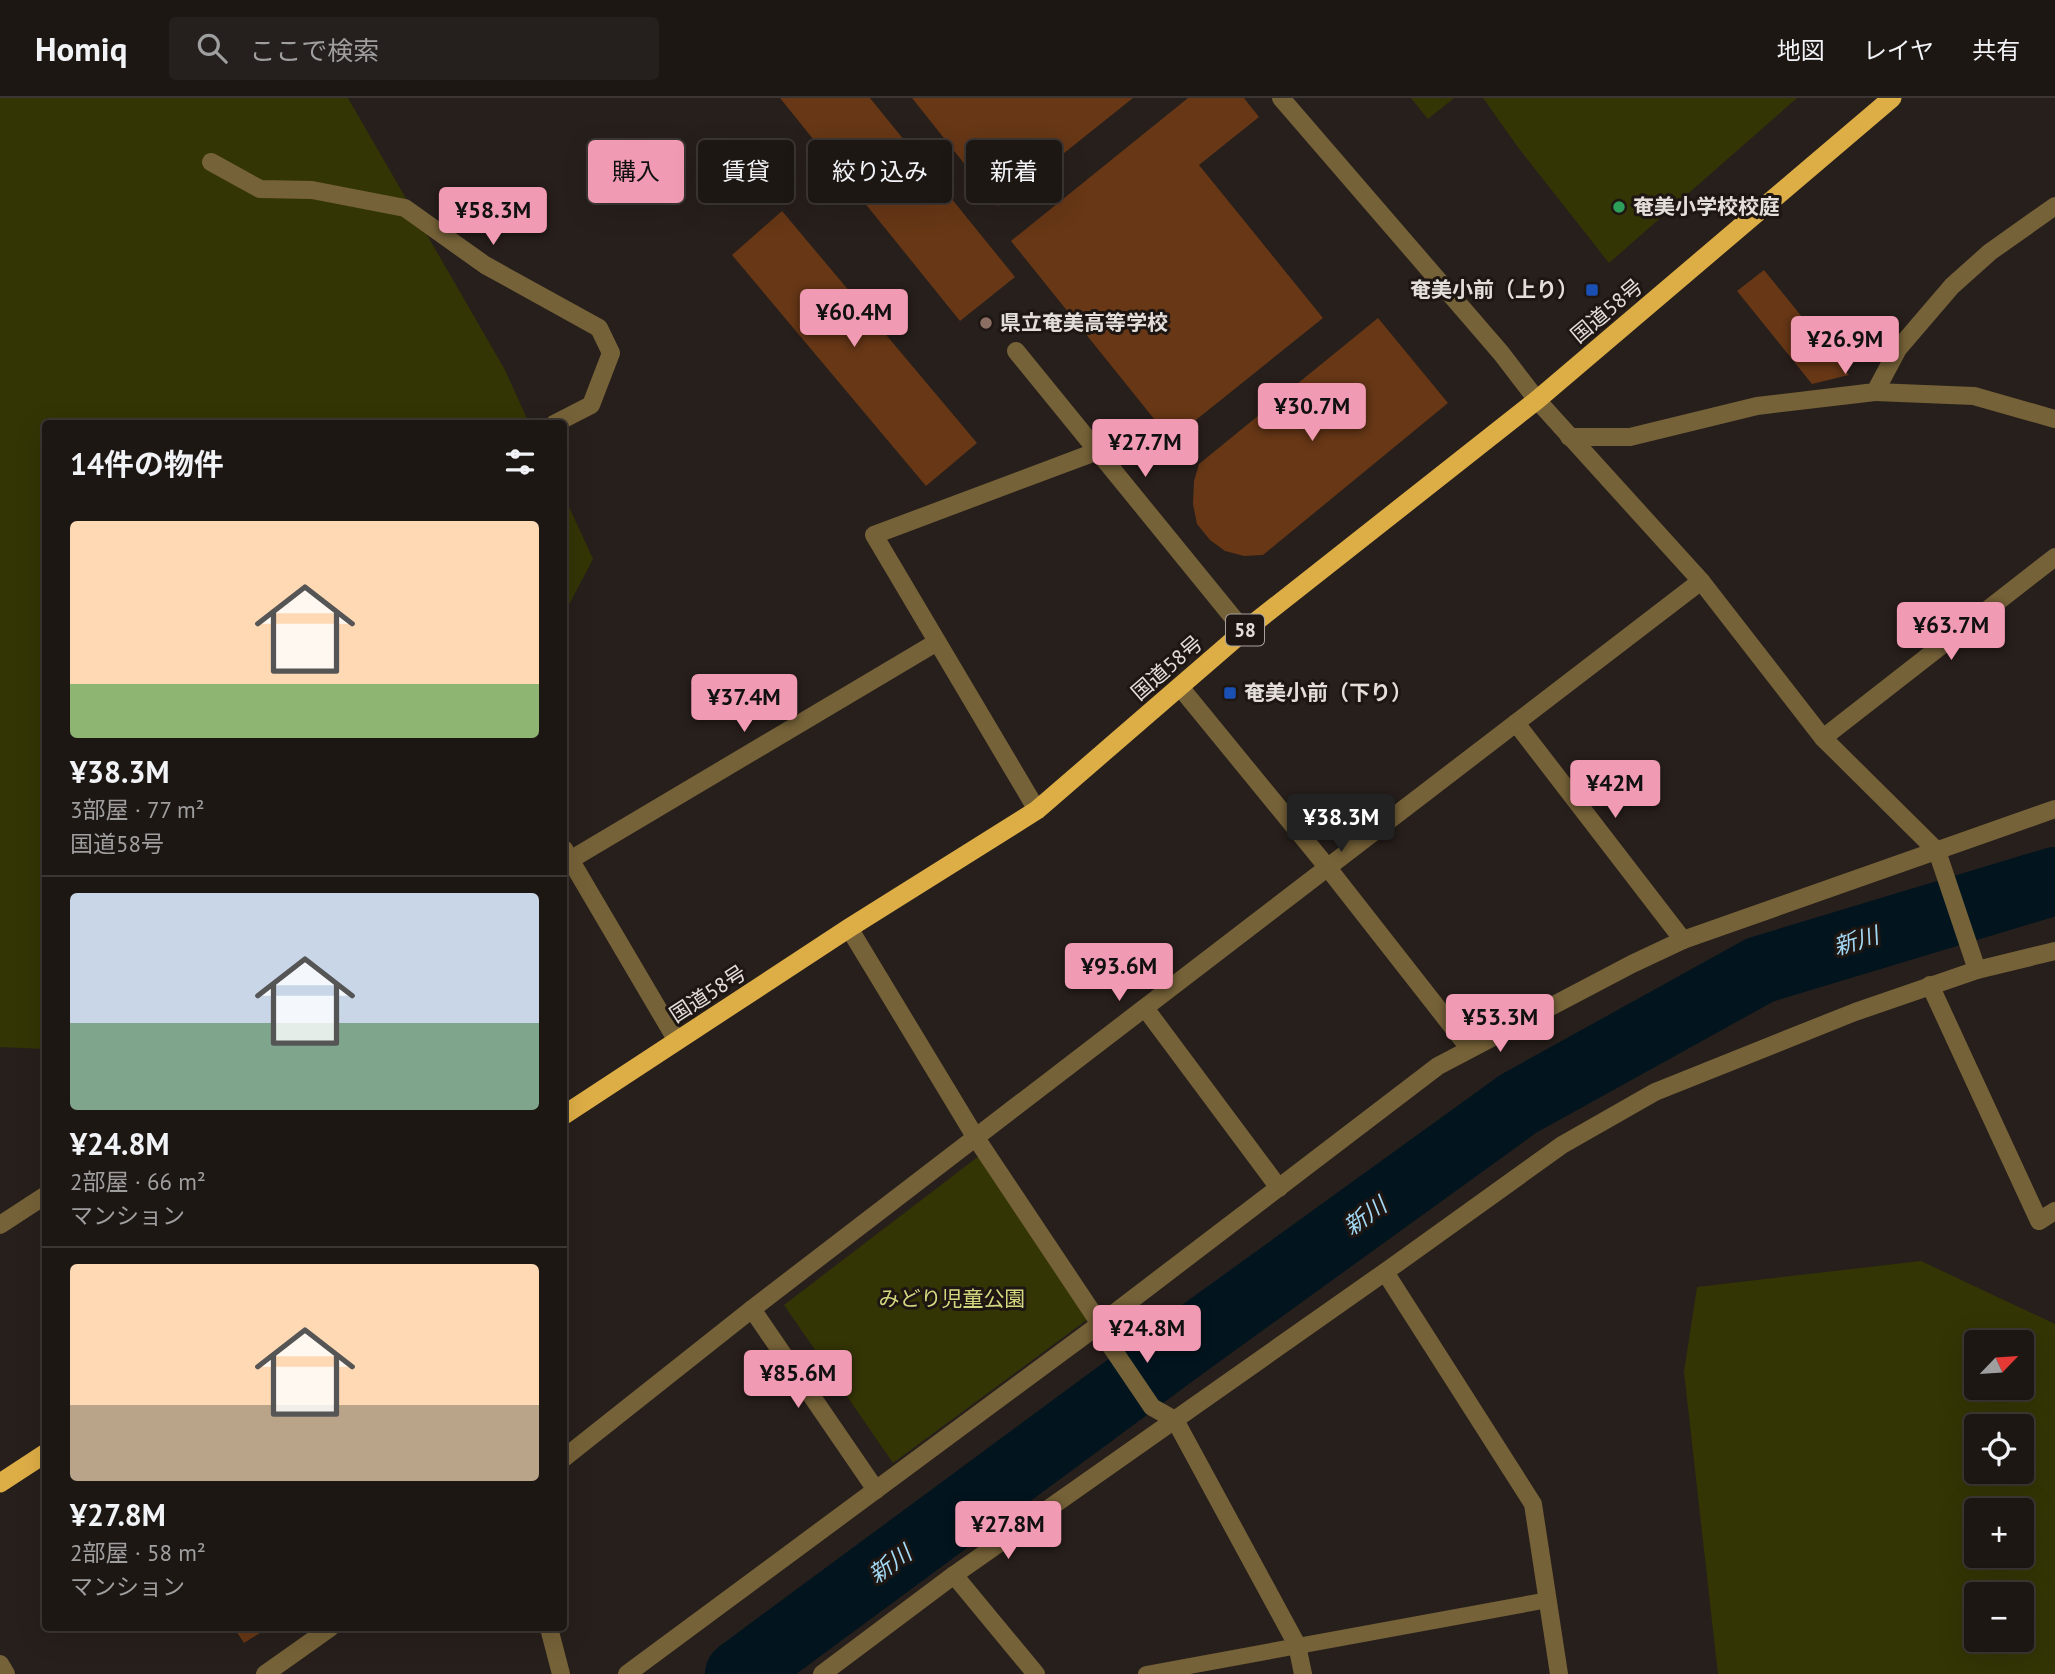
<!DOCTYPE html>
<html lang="ja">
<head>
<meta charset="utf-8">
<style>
  body { margin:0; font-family:"PT Sans","Noto Sans JP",sans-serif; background:#25201d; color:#f1f3f6; height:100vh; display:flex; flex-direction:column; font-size:26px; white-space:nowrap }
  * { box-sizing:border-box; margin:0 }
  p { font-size:23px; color:#a09fa0 }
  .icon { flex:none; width:38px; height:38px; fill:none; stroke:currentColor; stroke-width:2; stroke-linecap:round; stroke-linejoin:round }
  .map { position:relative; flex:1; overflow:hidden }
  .details { position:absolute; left:42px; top:322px; width:525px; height:1211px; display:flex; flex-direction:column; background:#1d1714; border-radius:7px; box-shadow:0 7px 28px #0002,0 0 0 2px #3b3634 }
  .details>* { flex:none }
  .hud { position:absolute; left:588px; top:42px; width:665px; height:63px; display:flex; gap:14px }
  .needle { width:46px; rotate:65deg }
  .tools { position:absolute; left:1964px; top:1232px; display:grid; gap:14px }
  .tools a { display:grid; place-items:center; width:70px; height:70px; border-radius:7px; background:#1d1714; box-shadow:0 7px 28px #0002,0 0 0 2px #3b3634; font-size:35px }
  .price { position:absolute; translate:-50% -60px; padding:0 16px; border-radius:7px; background:#f19ab4; color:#111; font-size:23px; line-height:46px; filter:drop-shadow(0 2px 4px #0008) }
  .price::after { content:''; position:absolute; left:50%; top:42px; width:21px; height:16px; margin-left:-10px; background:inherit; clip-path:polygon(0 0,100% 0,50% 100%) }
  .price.current { background:#222; color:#fff }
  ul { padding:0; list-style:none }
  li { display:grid; align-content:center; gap:14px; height:371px; padding:0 28px }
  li+li { border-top:2px solid #3b3634 }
  li span { display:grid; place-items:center; height:217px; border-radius:7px; color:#555 }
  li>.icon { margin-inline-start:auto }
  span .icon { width:126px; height:126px; fill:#fffc; stroke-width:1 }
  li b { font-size:30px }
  h2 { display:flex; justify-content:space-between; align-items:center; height:84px; padding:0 28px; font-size:30px }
  .chip { padding:0 24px; border-radius:7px; background:#1d1714; box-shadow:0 7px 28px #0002,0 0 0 2px #3b3634; font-size:24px; line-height:63px }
  .chip.current { background:#f19ab4; color:#111 }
  header { display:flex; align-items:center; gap:42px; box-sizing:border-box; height:98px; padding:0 35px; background:#1d1714; border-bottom:2px solid #3b3634 }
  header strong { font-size:33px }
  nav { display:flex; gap:38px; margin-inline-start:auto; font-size:24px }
  .search { width:490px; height:63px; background:#25201d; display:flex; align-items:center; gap:18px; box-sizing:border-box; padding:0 24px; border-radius:7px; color:#a09fa0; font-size:26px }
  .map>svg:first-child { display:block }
  .green { fill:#343505; fill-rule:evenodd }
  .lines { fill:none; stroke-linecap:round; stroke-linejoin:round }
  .river { stroke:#02151f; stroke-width:68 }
  .building { fill:#673716 }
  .service { stroke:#766238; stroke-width:16 }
  .minor { stroke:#766238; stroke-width:18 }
  .trunk { stroke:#deae46; stroke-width:19 }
  .leisure-dot { fill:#2e9e5b; stroke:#1e1612; stroke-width:2.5 }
  .transit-dot { fill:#1a4fb4; stroke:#1e1612; stroke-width:2.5 }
  .education-dot { fill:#8d6e63; stroke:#1e1612; stroke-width:2.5 }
  .labels { text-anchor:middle; stroke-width:6; stroke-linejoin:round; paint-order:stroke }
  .shield { fill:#1e1612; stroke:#a8a29e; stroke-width:2 }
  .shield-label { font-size:19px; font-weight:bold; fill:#e3deda }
  .poi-label { font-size:21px; font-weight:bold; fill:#e3deda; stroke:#1e1612; text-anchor:start }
  .street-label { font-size:21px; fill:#e3deda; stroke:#1e1612 }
  .park-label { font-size:21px; fill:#d3d87f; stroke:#1e1612 }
  .water-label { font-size:23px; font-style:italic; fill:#a3d8f4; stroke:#1e1612 }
</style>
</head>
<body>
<header>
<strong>Homiq</strong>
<div class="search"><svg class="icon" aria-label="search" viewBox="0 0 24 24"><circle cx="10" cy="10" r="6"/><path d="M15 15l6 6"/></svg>ここで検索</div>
<nav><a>地図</a><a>レイヤ</a><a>共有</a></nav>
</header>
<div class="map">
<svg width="2055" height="1576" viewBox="0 0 2055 1576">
  <rect width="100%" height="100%" fill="#271f1b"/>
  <!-- green -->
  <g class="green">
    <polygon points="0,0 348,0 505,272 529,325 46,326 45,951 0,949"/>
    <polygon points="1411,0 1454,0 1428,21"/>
    <polygon points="1483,0 1797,0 1609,165 1520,52"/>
    <polygon points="564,398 593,461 564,516"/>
    <polygon points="979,1058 1088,1221 893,1365 784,1207"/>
    <path d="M1921 1163 2055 1226V1576H1718L1684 1274 1697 1189ZM2021 1244V1290H1976V1244ZM1976 1328H2021V1374H1976ZM2021 1412V1458H1976V1412ZM2021 1496V1542H1976V1496Z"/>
  </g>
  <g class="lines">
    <!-- river -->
    <polyline class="river" points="739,1576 1186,1246 1518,1006 1760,872 2055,783"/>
  </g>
  <!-- building -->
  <g class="building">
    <polygon points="780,0 870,0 1015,179 960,223"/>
    <polygon points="912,0 1133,0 998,108"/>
    <polygon points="1188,0 1244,0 1259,19 1199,67 1323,220 1171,342 1011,143"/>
    <polygon points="782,113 977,345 926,388 732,157"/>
    <polygon points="1764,172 1849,277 1812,286 1737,193"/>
    <polygon points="1378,220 1448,305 1263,457 1244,458 1225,453 1210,442 1197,426 1193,406 1194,383 1199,366"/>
    <polygon points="234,1530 268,1530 244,1545"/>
  </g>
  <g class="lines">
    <!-- service -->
    <polyline class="service" points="1146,1576 1548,1502"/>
    <!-- minor -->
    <g class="minor">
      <polyline points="1281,0 1501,255 1537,302 1701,483 1823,640 1937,753 1977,872"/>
      <polyline points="211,64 260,91 312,92 405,110 485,167 599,230 611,255 591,307 554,326"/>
      <polyline points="1016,253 1244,533"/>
      <polyline points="1875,294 1974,298 2055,321"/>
      <polyline points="1569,339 1630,339 1757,308 1875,294 1898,251 1952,188 1990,154 2055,108"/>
      <polyline points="1180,589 1328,770 1469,950"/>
      <polyline points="1516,625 1683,842"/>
      <polyline points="1823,640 2055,459"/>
      <polyline points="1037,712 874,437 1098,353"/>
      <polyline points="564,751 677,943"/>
      <polyline points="570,762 937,544"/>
      <polyline points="849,830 976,1040 1100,1226 1110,1247 1152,1309 1175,1322 1297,1547 1303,1576"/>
      <polyline points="1930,887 2039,1123 2055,1113"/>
      <polyline points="1145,910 1279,1090"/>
      <polyline points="0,1127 46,1097"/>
      <polyline points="1385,1174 1533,1406 1559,1576"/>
      <polyline points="752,1211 876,1392"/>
      <polyline points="564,1360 752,1211 1701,483"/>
      <polyline points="954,1477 1036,1576"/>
      <polyline points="549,1530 561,1576"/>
      <polyline points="0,1566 6,1576"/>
      <polyline points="265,1576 330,1530"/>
      <polyline points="627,1576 1100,1226 1438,968 1632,866 1683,842 2055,711"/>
      <polyline points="822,1576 954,1477 1385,1174 1562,1047 1655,994 1855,914 1977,872 2055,853"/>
    </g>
    <!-- trunk -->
    <g class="trunk">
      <polyline points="564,1017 849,830 1037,712 1244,533 1537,302 1892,0"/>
      <polyline points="0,1385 46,1355"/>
    </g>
  </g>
  <!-- markers -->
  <circle class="leisure-dot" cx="1619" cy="109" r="7"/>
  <g class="transit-dot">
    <rect x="1585" y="185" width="14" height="14" rx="3.5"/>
    <rect x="1223" y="588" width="14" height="14" rx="3.5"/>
  </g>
  <circle class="education-dot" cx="986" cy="225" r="7"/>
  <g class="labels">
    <!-- shield labels -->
    <rect class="shield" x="1226" y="516.5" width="38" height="31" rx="5"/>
    <g class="shield-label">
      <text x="1245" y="539">58</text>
    </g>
    <!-- poi labels -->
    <g class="poi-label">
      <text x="1633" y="116">奄美小学校校庭</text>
      <text x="1578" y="199" text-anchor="end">奄美小前（上り）</text>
      <text x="1000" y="232">県立奄美高等学校</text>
      <text x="1244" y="602">奄美小前（下り）</text>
    </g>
    <!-- street labels -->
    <g class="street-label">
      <text transform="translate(1607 213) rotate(-40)" y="7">国道58号</text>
      <text transform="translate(1167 570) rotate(-41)" y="7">国道58号</text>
      <text transform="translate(708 896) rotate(-33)" y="7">国道58号</text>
    </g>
    <!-- park labels -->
    <g class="park-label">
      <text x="952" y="1208">みどり児童公園</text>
    </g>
    <!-- water labels -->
    <g class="water-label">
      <text transform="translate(1856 843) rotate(-17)" y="8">新川</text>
      <text transform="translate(1365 1118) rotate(-36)" y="8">新川</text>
      <text transform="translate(890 1466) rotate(-36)" y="8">新川</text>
    </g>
  </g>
</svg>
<div class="tools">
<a><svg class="needle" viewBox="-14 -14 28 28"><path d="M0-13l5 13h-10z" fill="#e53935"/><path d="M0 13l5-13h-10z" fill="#a09fa0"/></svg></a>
<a><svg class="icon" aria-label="locate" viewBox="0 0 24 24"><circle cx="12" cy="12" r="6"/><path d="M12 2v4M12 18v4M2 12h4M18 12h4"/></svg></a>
<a>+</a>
<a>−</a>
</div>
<b class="price" style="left:493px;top:149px">¥58.3M</b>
<b class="price" style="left:854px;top:251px">¥60.4M</b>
<b class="price" style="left:1845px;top:278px">¥26.9M</b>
<b class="price" style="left:1312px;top:345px">¥30.7M</b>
<b class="price" style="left:1145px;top:381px">¥27.7M</b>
<b class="price" style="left:1951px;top:564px">¥63.7M</b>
<b class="price" style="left:744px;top:636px">¥37.4M</b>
<b class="price" style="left:1615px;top:722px">¥42M</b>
<b class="price current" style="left:1341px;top:756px">¥38.3M</b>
<b class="price" style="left:1119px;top:905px">¥93.6M</b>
<b class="price" style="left:1500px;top:956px">¥53.3M</b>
<b class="price" style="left:1147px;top:1267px">¥24.8M</b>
<b class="price" style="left:798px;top:1312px">¥85.6M</b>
<b class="price" style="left:1008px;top:1463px">¥27.8M</b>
<div class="hud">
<a class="chip current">購入</a>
<a class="chip">賃貸</a>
<a class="chip">絞り込み</a>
<a class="chip">新着</a>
</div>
<section class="details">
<h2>14件の物件<svg class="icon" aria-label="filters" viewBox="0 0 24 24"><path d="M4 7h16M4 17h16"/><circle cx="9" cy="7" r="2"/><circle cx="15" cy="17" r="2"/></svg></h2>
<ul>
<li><span style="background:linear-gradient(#ffd9b3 75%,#8fb573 0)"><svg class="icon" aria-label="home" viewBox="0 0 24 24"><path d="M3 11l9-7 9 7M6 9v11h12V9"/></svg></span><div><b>¥38.3M</b><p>3部屋 · 77 m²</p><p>国道58号</p></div></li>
<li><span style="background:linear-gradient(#c9d6e8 60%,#7fa58c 0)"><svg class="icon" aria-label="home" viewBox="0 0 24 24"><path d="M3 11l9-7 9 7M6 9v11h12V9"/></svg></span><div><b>¥24.8M</b><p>2部屋 · 66 m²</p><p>マンション</p></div></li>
<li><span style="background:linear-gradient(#ffd9b3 65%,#b9a48a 0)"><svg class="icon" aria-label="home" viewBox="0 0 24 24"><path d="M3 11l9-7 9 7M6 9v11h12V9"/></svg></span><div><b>¥27.8M</b><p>2部屋 · 58 m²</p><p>マンション</p></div></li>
</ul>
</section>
</div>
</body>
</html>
